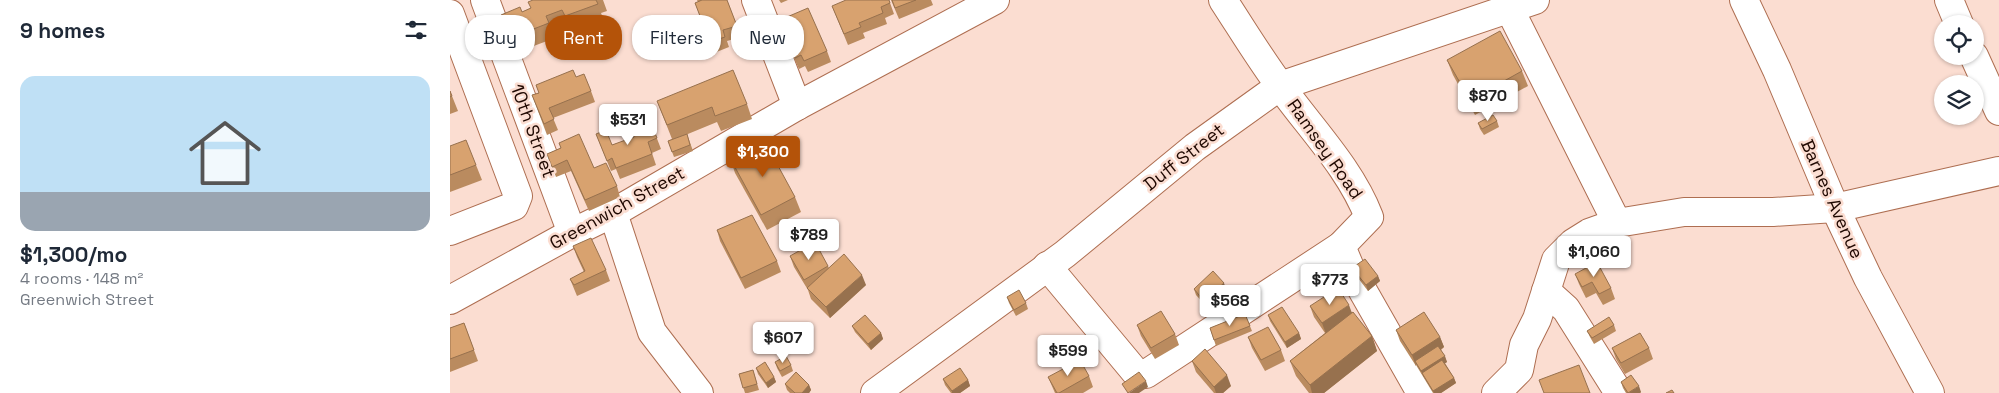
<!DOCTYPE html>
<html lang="en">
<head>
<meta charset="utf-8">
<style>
  body { margin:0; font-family:"Space Grotesk",sans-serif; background:#f6f6f7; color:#1f2937; height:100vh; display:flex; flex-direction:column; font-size:19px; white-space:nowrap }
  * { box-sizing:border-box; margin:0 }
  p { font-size:16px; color:#747a83 }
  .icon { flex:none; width:28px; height:28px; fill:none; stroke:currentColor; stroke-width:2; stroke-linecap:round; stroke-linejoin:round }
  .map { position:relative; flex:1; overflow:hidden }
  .side { display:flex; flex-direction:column; background:#fff; width:450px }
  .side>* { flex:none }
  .guide { position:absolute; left:15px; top:15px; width:475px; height:45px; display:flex; gap:10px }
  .tools { position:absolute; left:1484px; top:15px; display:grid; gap:10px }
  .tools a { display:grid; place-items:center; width:50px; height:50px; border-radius:50%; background:#fff; box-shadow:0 1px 4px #0004; font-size:25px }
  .price { position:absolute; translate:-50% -42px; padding:0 11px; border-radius:5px; background:#fff; color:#222; font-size:16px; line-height:32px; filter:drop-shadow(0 1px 2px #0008) }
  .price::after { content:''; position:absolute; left:50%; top:30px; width:15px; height:11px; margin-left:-8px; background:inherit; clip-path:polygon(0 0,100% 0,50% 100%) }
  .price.selected { background:#b45309; color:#fff }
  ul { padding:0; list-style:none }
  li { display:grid; align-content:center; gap:10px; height:265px; padding:0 20px }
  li+li { border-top:1px solid #e0e1e3 }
  li span { display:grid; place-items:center; height:155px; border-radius:15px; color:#555 }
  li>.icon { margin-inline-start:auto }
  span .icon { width:90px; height:90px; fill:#fffc; stroke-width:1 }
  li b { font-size:21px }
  h2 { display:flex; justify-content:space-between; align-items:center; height:60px; padding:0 20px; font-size:21px }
  .pill { padding:0 18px; border-radius:20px; background:#fff; box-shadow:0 1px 4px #0004; font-size:18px; line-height:45px }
  .pill.selected { background:#b45309; color:#fff }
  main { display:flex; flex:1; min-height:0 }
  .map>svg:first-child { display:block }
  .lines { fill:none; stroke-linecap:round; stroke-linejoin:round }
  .minor-casing { stroke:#ae6e51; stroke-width:30 }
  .minor { stroke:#fff; stroke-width:28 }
  .wall { fill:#ba8b5f }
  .shaded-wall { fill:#97714e }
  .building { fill:#d8a26f; stroke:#97714e }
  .labels { text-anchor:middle; stroke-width:5; stroke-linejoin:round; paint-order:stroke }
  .street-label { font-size:18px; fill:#1f0801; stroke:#fbddd1 }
</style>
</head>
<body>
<main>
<section class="side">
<h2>9 homes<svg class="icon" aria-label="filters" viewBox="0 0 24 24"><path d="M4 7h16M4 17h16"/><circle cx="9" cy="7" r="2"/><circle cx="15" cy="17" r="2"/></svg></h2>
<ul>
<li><span style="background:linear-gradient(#bfe0f5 75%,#9aa5b1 0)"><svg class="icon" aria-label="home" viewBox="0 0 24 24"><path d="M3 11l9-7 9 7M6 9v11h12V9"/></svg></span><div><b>$1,300/mo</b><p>4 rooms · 148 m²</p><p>Greenwich Street</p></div></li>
</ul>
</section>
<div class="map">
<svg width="1549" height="393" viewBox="0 0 1549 393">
  <rect width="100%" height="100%" fill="#fbddd1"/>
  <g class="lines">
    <defs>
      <g id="minor">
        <polyline points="35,0 122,233"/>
        <polyline points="306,0 347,106"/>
        <path d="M773 0C792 29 810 59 831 87 861 129 900 168 919 217L891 246 901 270 971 393"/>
        <polyline points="1294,0 1327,70 1385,208 1418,278 1480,393"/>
        <polyline points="1499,0 1509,24"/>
        <polyline points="1059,8 1167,223"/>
        <polyline points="0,14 68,196 64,206 0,231"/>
        <polyline points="1524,56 1549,111"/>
        <polyline points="163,213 202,332 249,393"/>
        <polyline points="597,266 687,374 696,374 891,246"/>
        <polyline points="1096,291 1116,309 1169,393"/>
        <polyline points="0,300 122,233 163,213 347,106 545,0"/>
        <polyline points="425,393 615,254 745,147 830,86 1085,0"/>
        <polyline points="1046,393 1069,370 1074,345 1087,319 1106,260 1123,243 1139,233 1167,223 1234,212 1323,212 1385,208 1549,171"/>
      </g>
    </defs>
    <!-- minor casing -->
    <use href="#minor" class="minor-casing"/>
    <!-- minor -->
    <use href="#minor" class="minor"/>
  </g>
  <!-- wall -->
  <g class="wall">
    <polygon points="83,0 153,0 157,11 151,13 153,18 120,31 118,25 102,31 105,38 73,50 70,43 63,46 51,15 72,12 81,8"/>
    <polygon points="247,0 277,0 291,37 277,41 279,47 264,53 245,3 248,2"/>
    <polygon points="329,0 338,0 331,3"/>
    <polygon points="439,0 444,14 435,18 437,24 413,33 415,38 398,45 382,6"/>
    <polygon points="441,0 481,0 483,5 449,19"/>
    <polygon points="330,20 377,51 381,62 358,72 355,66 349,69 339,47 329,52 320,33 316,22"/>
    <polygon points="997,60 1072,71 1078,86 1025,115 1003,75"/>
    <polygon points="126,77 141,91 145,102 103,118 108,130 97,135 82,95 89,93 86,85"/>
    <polygon points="0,91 8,111 0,114"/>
    <polygon points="207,101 297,104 302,119 271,131 267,122 233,136 237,134 243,151 224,157 218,141 222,139"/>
    <polygon points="1047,121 1049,127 1034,135 1030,129 1028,123"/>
    <polygon points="201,123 211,149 202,153 206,165 170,179 166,169 161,171 146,134 162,145 184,137"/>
    <polygon points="109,143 144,168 167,186 170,197 139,211 121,171 106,177 97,154 111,148"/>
    <polygon points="0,146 26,165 32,180 0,192"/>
    <polygon points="280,158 345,197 351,212 317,230 285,173"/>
    <polygon points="267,230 327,261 331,272 295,289 270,241"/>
    <polygon points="123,246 156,270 160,281 127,296 120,279 134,272 127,257"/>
    <polygon points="340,256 378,266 379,268 416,285 380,318 361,299 358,290 344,267"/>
    <polygon points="902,268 928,276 930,281 918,291 905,274"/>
    <polygon points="1125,274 1161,288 1165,299 1153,305 1146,293 1136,298 1129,284"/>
    <polygon points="744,289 776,289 756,306 746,295"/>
    <polygon points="557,297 576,303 578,309 566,316 559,303"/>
    <polygon points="860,306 902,312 922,336 927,351 874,393 859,393 846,376 840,361 875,333 864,317"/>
    <polygon points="795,314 802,331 766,346 760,328"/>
    <polygon points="818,315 849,333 851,339 837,348 820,321"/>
    <polygon points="14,323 28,361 0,372 0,328"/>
    <polygon points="687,325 725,334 729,345 705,359 691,336"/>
    <polygon points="1164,325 1166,331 1144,344 1140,337 1137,331"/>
    <polygon points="402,326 431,333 433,339 421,350 405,332"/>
    <polygon points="946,330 990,337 994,347 991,350 997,362 995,363 1004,378 1006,383 991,393 983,393 966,365 966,366 950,341"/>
    <polygon points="798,337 831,350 835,361 815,371 802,348"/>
    <polygon points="1162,348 1199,348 1203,359 1175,374 1166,359"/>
    <polygon points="742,361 781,386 773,393 764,393 746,372"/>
    <polygon points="325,362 341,365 343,371 332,377 327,368"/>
    <polygon points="306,368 324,377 326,382 318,388 308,374"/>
    <polygon points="303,370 309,390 298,393 295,393 289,374"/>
    <polygon points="639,376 643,387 633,393 605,393 598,377"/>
    <polygon points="493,379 518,380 520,386 510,393 501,393 495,385"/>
    <polygon points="1171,382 1191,392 1190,393 1176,393 1173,388"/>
    <polygon points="335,384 359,385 361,390 359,393 340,393 337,390"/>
  </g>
  <!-- shaded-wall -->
  <g class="shaded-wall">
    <polygon points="412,275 416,285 380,318 376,307"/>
    <polygon points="928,276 930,281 918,291 916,285"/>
    <polygon points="774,283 776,289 756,306 754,301"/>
    <polygon points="899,305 903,316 876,334 872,323"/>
    <polygon points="431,333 433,339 421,350 418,344"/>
    <polygon points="849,333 851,339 837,348 835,342"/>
    <polygon points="922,336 927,351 874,393 862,393 860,385"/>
    <polygon points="990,337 994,347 967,365 965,361 966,365 966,366 962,355"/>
    <polygon points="995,356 997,362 974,377 971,371"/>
    <polygon points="777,375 781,386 773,393 766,393 764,387"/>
    <polygon points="324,377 326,382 318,388 316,383"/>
    <polygon points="1004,378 1006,383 991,393 984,393 983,391"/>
    <polygon points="518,380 520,386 510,393 502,393 502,391"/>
    <polygon points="696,381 698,387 689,393 679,393"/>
    <polygon points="359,385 361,390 359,393 352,393"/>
    <polygon points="1189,386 1191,392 1190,393 1179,393"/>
  </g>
  <!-- building -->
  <g class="building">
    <polygon points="83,0 146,0 148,4 115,16 112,10 96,16 99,23 68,35 65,28 58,31 51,15 70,7 72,12 81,8 78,2"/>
    <polygon points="252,0 277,0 287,26 273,30 275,37 260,42 245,3"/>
    <polygon points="396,0 439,0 440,3 431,7 433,13 409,23 411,27 394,34 382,6"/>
    <polygon points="442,0 466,0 445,8"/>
    <polygon points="358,8 377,51 354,61 351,55 345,58 335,36 325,41 316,22 328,17 330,20"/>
    <polygon points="1050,31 1072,71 1020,100 997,60"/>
    <polygon points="123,70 126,77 134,74 141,91 99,108 104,119 94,124 82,95 89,93 86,85"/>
    <polygon points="283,70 297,104 265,116 262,107 217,125 207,101"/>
    <polygon points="0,91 2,96 0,97"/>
    <polygon points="1043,115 1047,121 1032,129 1028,123"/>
    <polygon points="201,123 207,138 198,142 202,154 166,168 162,158 157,161 146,134 156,130 162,145 184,137 182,130"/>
    <polygon points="129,134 144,168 156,163 167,186 135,200 117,160 102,167 97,154 111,148 109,143"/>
    <polygon points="237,134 240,145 222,152 218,141"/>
    <polygon points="16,140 26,165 0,175 0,146"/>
    <polygon points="314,140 345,197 311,215 280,158"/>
    <polygon points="302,215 327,261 291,278 267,230"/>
    <polygon points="141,238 156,270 124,285 120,279 135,271 123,246"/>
    <polygon points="365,242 378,266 354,280 340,256"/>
    <polygon points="394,254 412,275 376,307 357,288"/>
    <polygon points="915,259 928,276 916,285 902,268"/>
    <polygon points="1147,262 1161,288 1149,294 1142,282 1132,287 1125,274"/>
    <polygon points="763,271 774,283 754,301 744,289"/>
    <polygon points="888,288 899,305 872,323 860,306"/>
    <polygon points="569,290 576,303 564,310 557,297"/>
    <polygon points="832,307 849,333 835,342 818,315"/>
    <polygon points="711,311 725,334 701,348 687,325"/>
    <polygon points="903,312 922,336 860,385 840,361"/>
    <polygon points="974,312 990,337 962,355 946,330"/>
    <polygon points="795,314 800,326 764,340 760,328"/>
    <polygon points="415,315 431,333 418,344 402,326"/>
    <polygon points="1159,317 1164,325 1142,338 1137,331"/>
    <polygon points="14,323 24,350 0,359 0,328"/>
    <polygon points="818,327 831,350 811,360 798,337"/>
    <polygon points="1190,333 1199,348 1171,363 1162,348"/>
    <polygon points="988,346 995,356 971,371 965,361"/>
    <polygon points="755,349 777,375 764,387 742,361"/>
    <polygon points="336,356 341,365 330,371 325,362"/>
    <polygon points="630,360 639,376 609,393 607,393 598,377"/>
    <polygon points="992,360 1004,378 983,391 972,373"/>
    <polygon points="315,362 324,377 316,383 306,368"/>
    <polygon points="1129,365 1140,393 1094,393 1089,380"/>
    <polygon points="510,368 518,380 502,391 493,379"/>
    <polygon points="303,370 307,384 293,388 289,374"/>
    <polygon points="346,372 359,385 352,393 345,393 335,384"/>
    <polygon points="689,372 696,381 678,393 672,384"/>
    <polygon points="1181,375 1189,386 1178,393 1171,382"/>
    <polygon points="1222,390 1224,393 1216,393"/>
  </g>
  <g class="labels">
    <!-- street labels -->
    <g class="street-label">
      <text transform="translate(83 131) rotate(70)" y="6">10th Street</text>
      <text transform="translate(875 149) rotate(55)" y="6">Ramsey Road</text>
      <text transform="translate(734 157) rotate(-38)" y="6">Duff Street</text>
      <text transform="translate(1382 199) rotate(66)" y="6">Barnes Avenue</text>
      <text transform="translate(167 208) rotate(-29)" y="6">Greenwich Street</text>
    </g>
  </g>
</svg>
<div class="tools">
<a><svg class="icon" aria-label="locate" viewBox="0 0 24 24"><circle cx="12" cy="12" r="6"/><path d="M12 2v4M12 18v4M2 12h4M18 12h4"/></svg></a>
<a><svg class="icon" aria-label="layers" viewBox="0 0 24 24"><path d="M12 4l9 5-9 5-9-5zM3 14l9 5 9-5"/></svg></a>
</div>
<b class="price" style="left:1038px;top:122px">$870</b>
<b class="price" style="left:178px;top:146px">$531</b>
<b class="price selected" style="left:313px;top:178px">$1,300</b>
<b class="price" style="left:359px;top:261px">$789</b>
<b class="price" style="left:1144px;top:278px">$1,060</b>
<b class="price" style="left:880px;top:306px">$773</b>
<b class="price" style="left:780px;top:327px">$568</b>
<b class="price" style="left:333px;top:364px">$607</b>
<b class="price" style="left:618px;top:377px">$599</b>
<div class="guide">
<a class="pill">Buy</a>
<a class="pill selected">Rent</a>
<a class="pill">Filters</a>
<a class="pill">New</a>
</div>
</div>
</main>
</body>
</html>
